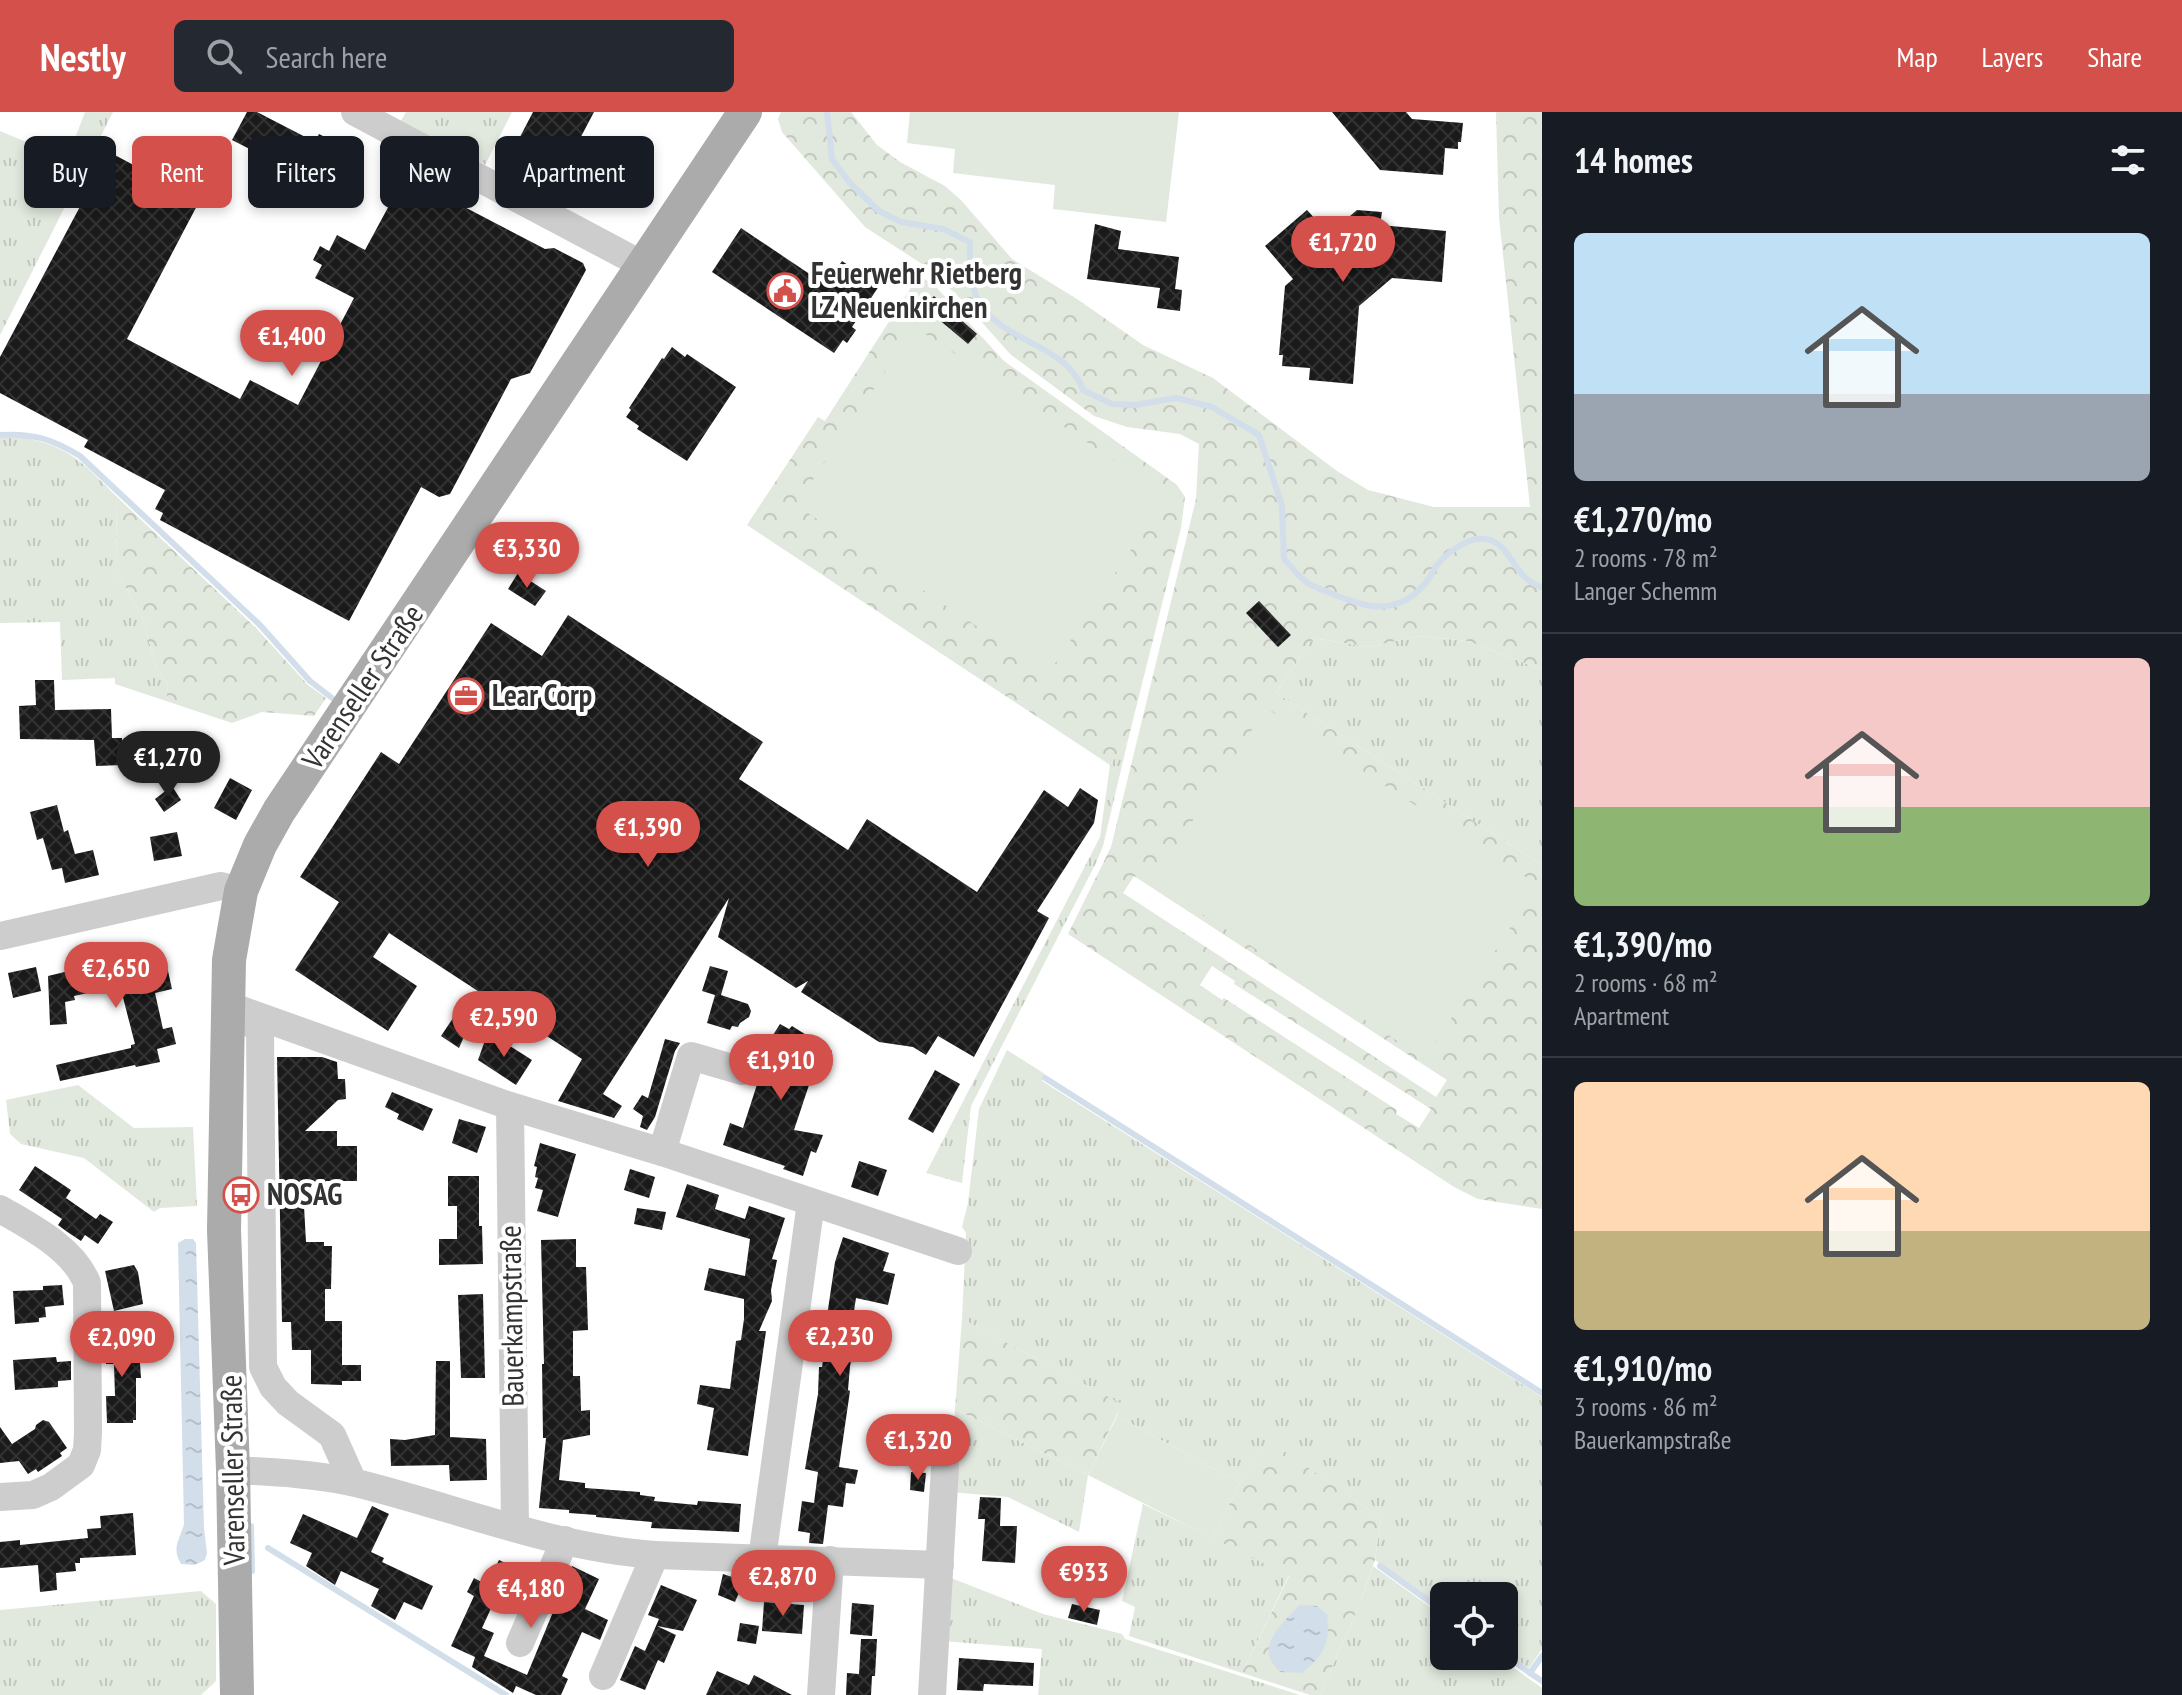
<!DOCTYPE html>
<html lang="en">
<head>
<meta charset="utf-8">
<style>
  body { margin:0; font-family:"PT Sans Narrow",sans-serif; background:#242831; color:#f1f3f6; height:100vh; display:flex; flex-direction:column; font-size:30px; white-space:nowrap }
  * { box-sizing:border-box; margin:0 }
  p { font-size:26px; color:#9ea1a6 }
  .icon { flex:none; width:44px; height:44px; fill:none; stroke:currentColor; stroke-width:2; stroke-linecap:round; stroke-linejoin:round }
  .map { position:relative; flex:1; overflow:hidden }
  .panel { display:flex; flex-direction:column; background:#171b24; width:640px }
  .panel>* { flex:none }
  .hud { position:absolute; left:24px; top:24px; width:760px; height:72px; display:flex; gap:16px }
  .fabs { position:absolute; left:1430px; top:1470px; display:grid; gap:16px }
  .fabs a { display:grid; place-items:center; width:88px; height:88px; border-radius:12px; background:#171b24; box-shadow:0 4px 12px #0003; font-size:40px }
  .price { position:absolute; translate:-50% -68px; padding:0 18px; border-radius:28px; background:#d3504b; color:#fff; font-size:26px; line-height:52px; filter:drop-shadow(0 2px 4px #0008) }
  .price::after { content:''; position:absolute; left:50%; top:48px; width:24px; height:18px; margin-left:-12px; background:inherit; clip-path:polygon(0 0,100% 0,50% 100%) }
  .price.on { background:#222; color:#fff }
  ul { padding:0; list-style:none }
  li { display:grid; align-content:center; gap:16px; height:424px; padding:0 32px }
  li+li { border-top:2px solid #363941 }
  li span { display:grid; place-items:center; height:248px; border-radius:12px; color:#555 }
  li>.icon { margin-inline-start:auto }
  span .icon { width:144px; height:144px; fill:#fffc; stroke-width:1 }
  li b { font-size:34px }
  h2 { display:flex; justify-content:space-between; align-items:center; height:96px; padding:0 32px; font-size:34px }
  .tag { padding:0 28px; border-radius:12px; background:#171b24; box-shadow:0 4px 12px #0003; font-size:28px; line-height:72px }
  .tag.on { background:#d3504b; color:#fff }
  header { display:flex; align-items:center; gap:48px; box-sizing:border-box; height:112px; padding:0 40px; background:#d3504b; color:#fff }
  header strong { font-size:38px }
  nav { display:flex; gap:44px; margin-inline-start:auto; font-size:28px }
  .search { width:560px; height:72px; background:#242831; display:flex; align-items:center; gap:20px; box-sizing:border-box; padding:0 28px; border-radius:12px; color:#9ea1a6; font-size:30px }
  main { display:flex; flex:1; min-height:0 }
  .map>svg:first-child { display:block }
  .grass { fill:url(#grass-tufts) }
  .forest { fill:url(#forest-crowns); fill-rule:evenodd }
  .pitch { fill:#e1e8dd }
  .water { fill:url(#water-ripples) }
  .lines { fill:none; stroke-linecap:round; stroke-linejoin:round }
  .stream { stroke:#d2deea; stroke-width:6 }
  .building { fill:url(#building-cross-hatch) }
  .minor { stroke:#cdcdcd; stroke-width:28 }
  .major { stroke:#ababab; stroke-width:34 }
  .labels { text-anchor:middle; stroke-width:8; stroke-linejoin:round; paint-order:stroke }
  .poi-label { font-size:30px; font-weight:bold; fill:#333; stroke:#fff; text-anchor:start }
  .street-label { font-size:30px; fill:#333; stroke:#fff }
</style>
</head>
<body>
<header>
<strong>Nestly</strong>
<div class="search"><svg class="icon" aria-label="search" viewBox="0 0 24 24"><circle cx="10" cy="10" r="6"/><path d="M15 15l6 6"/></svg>Search here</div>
<nav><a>Map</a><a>Layers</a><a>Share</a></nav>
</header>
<main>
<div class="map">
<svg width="1542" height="1583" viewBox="0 0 1542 1583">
  <defs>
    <pattern id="grass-tufts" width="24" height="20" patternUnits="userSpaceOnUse" patternTransform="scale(2)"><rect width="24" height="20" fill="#e1e8dd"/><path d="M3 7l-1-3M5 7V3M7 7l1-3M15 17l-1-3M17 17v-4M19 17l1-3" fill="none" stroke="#c2c7be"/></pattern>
    <pattern id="forest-crowns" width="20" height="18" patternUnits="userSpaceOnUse" patternTransform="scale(2)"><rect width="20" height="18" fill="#e1e8dd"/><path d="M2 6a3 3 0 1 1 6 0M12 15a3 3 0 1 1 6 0" fill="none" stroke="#c2c7be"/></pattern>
    <pattern id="water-ripples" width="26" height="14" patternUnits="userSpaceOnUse" patternTransform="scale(2)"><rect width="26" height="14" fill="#d2deea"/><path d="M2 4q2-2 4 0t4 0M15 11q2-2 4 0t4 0" fill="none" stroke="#b5bfc9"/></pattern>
    <pattern id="building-cross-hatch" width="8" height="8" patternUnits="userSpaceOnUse" patternTransform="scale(2)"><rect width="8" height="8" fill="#1a1a1a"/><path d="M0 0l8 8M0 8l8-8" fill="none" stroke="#333"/></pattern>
  </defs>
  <rect width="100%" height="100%" fill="#fff"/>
  <!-- grass -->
  <g class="grass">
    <polygon points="85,0 113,0 0,223 0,19 67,47"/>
    <polygon points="406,0 512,0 485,53 401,9"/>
    <path d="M22 325C72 336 82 350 117 385L116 459 142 503 156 555 168 572 166 589 115 572V566L62 568 60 510 0 511V326Z"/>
    <polygon points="1418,524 1468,529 1542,558 1542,753 1276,581 1313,526 1369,535"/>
    <polygon points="1128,628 1103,734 1095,753 971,994 962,1071 926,1061 1100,725 1110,653"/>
    <polygon points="1007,938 1045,962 1042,969 1542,1285 1542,1537 1529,1556 1504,1539 1504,1484 1444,1484 1444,1497 1375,1448 1381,1406 1268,1329 1240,1371 1117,1304 1121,1292 962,1207 966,1121 962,1115 968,1091 979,997"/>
    <polygon points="78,973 134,1016 193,1015 197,1094 160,1096 154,1100 84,1046 21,1032 10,1022 6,988"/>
    <polygon points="955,1297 1088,1363 1079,1420 1008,1385 951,1380"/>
    <polygon points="1143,1392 1289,1463 1242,1561 1129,1524 1135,1495 1122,1489"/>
    <polygon points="1373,1454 1444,1505 1444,1544 1497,1544 1542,1576 1542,1583 1320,1583 1358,1496"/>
    <polygon points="946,1464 1043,1502 1122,1522 1125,1527 1300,1583 1038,1583 1042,1537 942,1529"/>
    <polygon points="201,1479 216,1492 216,1569 201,1583 0,1583 0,1498"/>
  </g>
  <!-- forest -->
  <g class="forest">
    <path d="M781 0H851L877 33 900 50 945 74 961 88 1012 147 1077 187 1143 233 1213 266 1337 359 1368 378 1434 395H1530L1499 105 1496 0H1542V558L1468 529 1418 524 1369 535 1313 526 1276 581 1542 753V1097L1478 1087 1454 1075 1068 822 1111 735 1196 387 1199 332 1180 322 1127 315 1094 304 1010 242 963 189 944 171 925 154 865 115 782 20 778 7ZM1134 764 1447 968 1436 985 1123 781ZM1212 854 1235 869 1234 872 1431 997 1419 1016 1396 1002 1397 998 1224 886 1222 888 1200 873Z"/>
    <polygon points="919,163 935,174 1004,249 1177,373 1185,385 1181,416 1128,628 1110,653 747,413 818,305 825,309"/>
    <polygon points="117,385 256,516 308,573 326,586 314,604 262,600 232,611 166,589 168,572 156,555 142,503 116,459"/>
    <polygon points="962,1207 1122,1292 1088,1363 955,1297"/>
    <polygon points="1268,1328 1381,1406 1375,1448 1358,1496 1320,1583 1310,1583 1242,1561 1289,1464 1212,1426 1240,1371"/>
  </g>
  <!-- pitch -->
  <g class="pitch">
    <polygon points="910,0 1179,0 1166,110 1053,97 1055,73 953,61 955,37 907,31"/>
    <polygon points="915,215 1167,384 1048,562 796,393"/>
    <polygon points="1266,596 1538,773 1425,947 1153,770"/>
    <polygon points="1117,1304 1240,1371 1212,1426 1088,1363"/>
  </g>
  <!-- water -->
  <g class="water">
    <path d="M185 1127H193L196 1131 204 1416 207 1441 205 1448 194 1453 181 1452C171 1436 180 1427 184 1412L178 1131Z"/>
    <path d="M1300 1493 1317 1494 1327 1502C1331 1530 1324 1543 1302 1561L1280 1560C1275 1554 1270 1549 1269 1543 1265 1527 1289 1503 1300 1493Z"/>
  </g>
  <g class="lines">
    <!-- stream -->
    <g class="stream">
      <path d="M827 0 832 47 849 70 879 99 901 110 943 117 970 130C970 149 969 169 977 186 999 231 1066 230 1083 278L1112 292 1135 293 1177 286 1212 295 1259 323 1282 394 1284 447C1291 454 1297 463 1305 469 1312 475 1324 478 1333 482 1366 496 1395 504 1423 474 1429 468 1432 460 1437 453 1446 442 1463 429 1477 427 1511 422 1511 468 1542 475"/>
      <path d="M0 323C33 321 52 327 80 344L260 513 310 569 332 586"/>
      <polyline points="1045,966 1542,1281"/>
      <polyline points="251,1414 252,1459"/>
      <polyline points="268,1436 506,1583"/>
      <polyline points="1380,1454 1444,1500"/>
      <polyline points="1504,1542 1530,1561"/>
      <polyline points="1542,1544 1530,1561 1542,1569"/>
    </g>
  </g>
  <!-- building -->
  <g class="building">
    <polygon points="247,0 257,0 315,30 319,22 333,29 329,37 343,44 326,76 232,28"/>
    <polygon points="533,0 594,0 556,72 509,46"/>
    <polygon points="1332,0 1406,0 1412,7 1463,11 1461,30 1458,30 1458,37 1445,36 1443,63 1380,58"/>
    <polygon points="109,40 200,88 127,227 240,287 250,268 298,293 354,186 315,166 322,153 313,148 320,134 329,139 337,123 365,138 405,64 545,137 554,136 583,151 586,158 530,261 511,267 450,382 439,385 421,375 349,509 160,408 163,401 155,397 165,378 84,335 88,328 0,281 0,245"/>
    <polygon points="1307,98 1329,122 1357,98 1382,100 1380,113 1446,119 1442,170 1392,166 1359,194 1353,272 1309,268 1310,256 1282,254 1283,243 1279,243 1285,174 1293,167 1265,134"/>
    <polygon points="1095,112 1121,119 1118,137 1179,145 1175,177 1182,178 1180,199 1157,196 1160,176 1087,167"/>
    <polygon points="741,116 826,173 842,149 879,174 852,215 856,218 847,231 843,228 834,241 712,160"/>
    <polygon points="934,184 977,222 968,232 924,195"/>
    <polygon points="672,235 685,245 687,242 736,275 687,349 637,317 639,314 626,305 631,298 629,296 662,246 664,247"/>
    <polygon points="518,461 546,479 535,494 508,477"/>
    <polygon points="1259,489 1291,523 1278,535 1246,501"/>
    <polygon points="568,503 763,630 739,667 848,738 867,707 977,780 1044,678 1068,695 1080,676 1098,688 1094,711 1037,799 1049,806 974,945 938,924 926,943 913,935 879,930 801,880 808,869 796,876 718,825 729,786 603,982 622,994 614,1006 558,989 582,947 389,821 373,845 417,874 388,919 295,858 339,790 300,765 381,640 399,652 491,511 542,544"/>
    <polygon points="35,568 54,568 55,598 111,597 112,626 122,626 123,653 96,654 94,628 20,627 19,594 36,593"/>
    <polygon points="230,666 252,678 236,708 214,696"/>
    <polygon points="172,674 181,688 164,700 155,687"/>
    <polygon points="57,693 64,720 68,718 75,742 93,738 99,763 65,771 62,756 52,758 43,726 37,728 30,700"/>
    <polygon points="177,720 182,744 154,749 150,725"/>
    <polygon points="141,840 144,855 166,850 172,877 155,881 163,917 172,915 176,932 157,937 160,950 136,955 135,953 60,969 56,953 131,936 131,933 135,932 120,874 74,884 75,888 65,890 67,912 50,913 48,864 77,857 76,854"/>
    <polygon points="710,854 728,859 721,883 748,892 751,899 749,905 740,911 738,915 732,914 730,918 707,911 715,883 702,879"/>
    <polygon points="36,855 41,879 13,886 8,861"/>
    <polygon points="457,900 471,909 459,936 441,924"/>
    <polygon points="780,912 789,917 792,914 832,939 809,973 794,1018 823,1023 816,1041 811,1039 803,1064 783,1057 785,1054 723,1033 730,1011 743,1016 761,960 756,950"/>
    <polygon points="488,920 532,948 516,973 478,948"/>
    <polygon points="665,927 680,931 675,939 655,1005 647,1018 640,1015 643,1004 633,997 642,983 648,986"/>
    <polygon points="277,945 322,945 337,950 338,967 345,967 346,987 338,988 305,1019 337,1019 337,1034 357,1034 357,1069 326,1069 326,1093 304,1094 306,1130 324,1130 324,1134 332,1134 331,1177 325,1177 325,1209 342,1209 342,1253 361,1253 361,1269 342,1269 342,1273 311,1272 311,1238 292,1238 291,1210 282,1210"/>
    <polygon points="935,958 960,972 933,1021 908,1007"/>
    <polygon points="392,980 433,997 423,1019 397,1007 399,1002 385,995"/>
    <polygon points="459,1007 486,1015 477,1041 452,1031"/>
    <polygon points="540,1031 576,1042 558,1105 537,1099 543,1078 535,1076 538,1066 535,1065 537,1055 534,1054"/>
    <polygon points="859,1049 887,1058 878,1084 851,1075"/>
    <polygon points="35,1054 71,1078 66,1086 96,1107 100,1102 113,1110 98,1132 85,1123 81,1129 66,1119 58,1113 62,1107 19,1078"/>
    <polygon points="630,1057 655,1065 649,1086 624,1078"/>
    <polygon points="448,1064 479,1064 479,1114 482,1114 483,1152 439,1153 439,1127 457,1127 457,1094 448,1094"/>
    <polygon points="687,1072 719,1083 715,1097 745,1107 749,1094 785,1106 772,1147 777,1148 771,1178 772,1189 759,1219 766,1219 748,1344 707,1338 714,1296 697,1292 700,1273 730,1277 736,1229 741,1228 744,1207 744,1187 704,1178 709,1156 745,1164 750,1127 676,1105"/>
    <polygon points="637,1096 666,1100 662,1118 634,1112"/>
    <polygon points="843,1125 889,1141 883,1159 895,1162 888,1193 856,1186 850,1225 856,1226 850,1254 848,1278 850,1279 839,1355 858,1358 855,1372 846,1371 843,1395 828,1393 823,1432 809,1431 810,1421 798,1419 802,1389 814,1391 818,1360 805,1357 818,1282 819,1255 822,1255 830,1205 827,1204 835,1150"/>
    <polygon points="576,1127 576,1155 586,1155 588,1218 573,1219 573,1264 580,1264 581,1299 590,1298 590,1323 563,1328 559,1368 585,1371 585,1376 640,1380 640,1383 655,1385 654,1389 697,1393 698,1389 741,1392 739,1420 651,1416 652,1410 596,1405 596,1403 569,1401 569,1398 539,1396 546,1326 543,1326 542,1252 544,1252 541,1128"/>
    <polygon points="134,1153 138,1160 143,1192 114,1199 105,1159"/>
    <polygon points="62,1173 64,1193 45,1195 46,1205 39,1206 39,1210 15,1212 13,1179 43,1178 43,1174"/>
    <polygon points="483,1182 485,1266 461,1266 458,1183"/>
    <polygon points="134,1223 135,1251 140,1251 141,1266 136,1266 136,1308 133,1308 133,1311 107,1311 106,1284 115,1284 114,1252 106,1252 105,1224"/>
    <polygon points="56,1245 57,1250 71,1249 71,1268 58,1269 58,1275 15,1278 13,1248"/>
    <polygon points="436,1249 450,1249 450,1325 486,1327 487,1368 450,1369 449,1353 391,1354 390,1327 405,1328 435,1323"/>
    <polygon points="43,1308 49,1310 67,1336 60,1341 62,1344 38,1360 36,1357 28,1362 19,1349 0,1351 0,1315 12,1332 35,1317 36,1313"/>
    <polygon points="911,1360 926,1361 924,1380 910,1378"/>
    <polygon points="980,1385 1001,1386 1000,1414 1017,1414 1015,1451 982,1449 985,1407 978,1407"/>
    <polygon points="372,1394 389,1402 371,1440 384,1446 382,1450 433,1474 422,1498 404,1490 395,1508 371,1494 379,1477 341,1459 335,1473 306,1454 312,1441 290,1431 303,1402 357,1426"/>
    <polygon points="133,1401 136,1443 80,1446 80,1451 75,1451 76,1459 56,1461 57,1478 40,1480 38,1453 0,1456 0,1430 20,1428 20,1433 88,1426 87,1417 101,1416 100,1404"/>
    <polygon points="499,1448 528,1462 516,1488 499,1479 482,1516 494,1521 484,1544 527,1563 572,1454 599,1467 585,1497 608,1508 600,1528 582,1520 562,1564 568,1567 561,1583 536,1583 516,1574 513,1581 472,1555 475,1545 451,1534 474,1484 467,1480 474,1466 487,1473"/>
    <polygon points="723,1462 744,1469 735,1490 718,1483"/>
    <polygon points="661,1473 697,1488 683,1519 657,1514 676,1523 664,1551 658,1548 645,1578 620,1568 635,1534 645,1539 659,1507 648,1503"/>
    <polygon points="764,1490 804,1493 802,1522 762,1519"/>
    <polygon points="852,1491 874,1493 872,1524 850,1522"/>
    <polygon points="1072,1492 1100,1498 1097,1513 1068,1506"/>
    <polygon points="740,1511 759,1514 756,1532 737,1529"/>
    <polygon points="861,1527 877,1527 875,1564 872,1564 871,1583 846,1583 847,1561 859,1562"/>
    <polygon points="959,1546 1034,1551 1033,1574 984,1572 983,1579 957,1578"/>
    <polygon points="717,1559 749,1573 754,1563 792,1583 706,1583"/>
  </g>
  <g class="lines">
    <!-- minor -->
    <g class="minor">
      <polyline points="355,0 643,153"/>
      <polyline points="0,824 221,774 241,779"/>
      <polyline points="227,893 510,994 662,1040 958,1139"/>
      <polyline points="237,901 260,918 263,1255 273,1275 288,1291 332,1323 353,1370"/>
      <polyline points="510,994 515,1415"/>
      <polyline points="662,1040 691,944 742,959"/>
      <path d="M0 1097C31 1115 73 1136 87 1171L88 1320 87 1338 81 1353 51 1375 33 1383 0 1385"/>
      <path d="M233 1358C274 1360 317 1362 356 1371 454 1395 553 1436 655 1443L940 1453"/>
      <polyline points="762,1447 811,1090"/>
      <polyline points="520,1531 565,1428"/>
      <polyline points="603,1564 655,1443"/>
      <polyline points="821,1583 830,1448"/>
      <polyline points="932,1583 945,1355"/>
    </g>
    <!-- major -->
    <polyline class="major" points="237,1583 233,1358 224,1118 229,848 241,779 260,733 279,699 745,0"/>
  </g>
  <!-- icons -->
  <defs>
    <symbol id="civic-ring" viewBox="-11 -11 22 22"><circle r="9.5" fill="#fff" stroke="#d3504b" stroke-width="1.5"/><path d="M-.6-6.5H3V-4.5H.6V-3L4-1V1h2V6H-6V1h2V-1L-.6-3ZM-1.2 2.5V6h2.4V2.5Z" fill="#d3504b"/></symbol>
    <symbol id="office-ring" viewBox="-11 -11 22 22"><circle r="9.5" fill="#fff" stroke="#d3504b" stroke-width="1.5"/><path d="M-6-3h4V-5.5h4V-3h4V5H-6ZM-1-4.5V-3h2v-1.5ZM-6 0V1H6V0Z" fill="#d3504b"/></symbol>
    <symbol id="bus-ring" viewBox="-11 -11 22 22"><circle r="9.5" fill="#fff" stroke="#d3504b" stroke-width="1.5"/><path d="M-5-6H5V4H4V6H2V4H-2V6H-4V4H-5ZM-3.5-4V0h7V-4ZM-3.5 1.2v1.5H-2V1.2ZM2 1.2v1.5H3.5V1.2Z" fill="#d3504b"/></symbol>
  </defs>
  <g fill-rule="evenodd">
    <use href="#civic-ring" x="765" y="159" width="40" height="40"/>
    <use href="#office-ring" x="446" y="564" width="40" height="40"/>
    <use href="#bus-ring" x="221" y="1063" width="40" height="40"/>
  </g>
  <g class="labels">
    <!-- poi labels -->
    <g class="poi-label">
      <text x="811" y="172">Feuerwehr Rietberg<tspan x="811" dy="34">LZ Neuenkirchen</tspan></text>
      <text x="492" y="594">Lear Corp</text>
      <text x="267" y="1093">NOSAG</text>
    </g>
    <!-- street labels -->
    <g class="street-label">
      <text transform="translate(363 575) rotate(-56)" y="10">Varenseller Straße</text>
      <text transform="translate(512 1204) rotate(-91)" y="10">Bauerkampstraße</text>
      <text transform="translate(233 1358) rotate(-91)" y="10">Varenseller Straße</text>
    </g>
  </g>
</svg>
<div class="fabs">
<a><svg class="icon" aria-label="locate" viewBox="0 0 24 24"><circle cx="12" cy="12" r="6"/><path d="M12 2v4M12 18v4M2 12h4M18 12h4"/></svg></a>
</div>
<b class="price" style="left:1343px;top:172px">€1,720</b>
<b class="price" style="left:292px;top:266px">€1,400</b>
<b class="price" style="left:527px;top:478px">€3,330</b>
<b class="price on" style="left:168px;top:687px">€1,270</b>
<b class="price" style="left:648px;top:757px">€1,390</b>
<b class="price" style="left:116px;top:898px">€2,650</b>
<b class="price" style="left:504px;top:947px">€2,590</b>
<b class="price" style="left:781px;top:990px">€1,910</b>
<b class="price" style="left:840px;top:1266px">€2,230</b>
<b class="price" style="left:122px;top:1267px">€2,090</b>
<b class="price" style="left:918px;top:1370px">€1,320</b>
<b class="price" style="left:1084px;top:1502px">€933</b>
<b class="price" style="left:783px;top:1506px">€2,870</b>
<b class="price" style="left:531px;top:1518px">€4,180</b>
<div class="hud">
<a class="tag">Buy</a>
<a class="tag on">Rent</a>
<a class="tag">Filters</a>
<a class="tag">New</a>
<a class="tag">Apartment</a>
</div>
</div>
<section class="panel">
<h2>14 homes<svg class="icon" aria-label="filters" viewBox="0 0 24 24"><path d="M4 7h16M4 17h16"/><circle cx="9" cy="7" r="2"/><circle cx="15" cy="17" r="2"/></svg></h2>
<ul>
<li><span style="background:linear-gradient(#bfe0f5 65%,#9aa5b1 0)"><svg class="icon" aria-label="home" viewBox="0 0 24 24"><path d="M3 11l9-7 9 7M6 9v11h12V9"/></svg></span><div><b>€1,270/mo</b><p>2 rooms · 78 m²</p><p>Langer Schemm</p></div></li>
<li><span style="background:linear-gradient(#f6c9c9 60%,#8fb573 0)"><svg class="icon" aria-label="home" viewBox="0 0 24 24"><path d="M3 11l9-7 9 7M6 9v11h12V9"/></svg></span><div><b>€1,390/mo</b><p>2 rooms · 68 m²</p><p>Apartment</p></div></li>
<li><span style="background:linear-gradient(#ffd9b3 60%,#c2b280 0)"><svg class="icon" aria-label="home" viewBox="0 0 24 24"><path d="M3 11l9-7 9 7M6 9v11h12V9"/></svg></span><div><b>€1,910/mo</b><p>3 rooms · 86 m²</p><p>Bauerkampstraße</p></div></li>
</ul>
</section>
</main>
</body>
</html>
